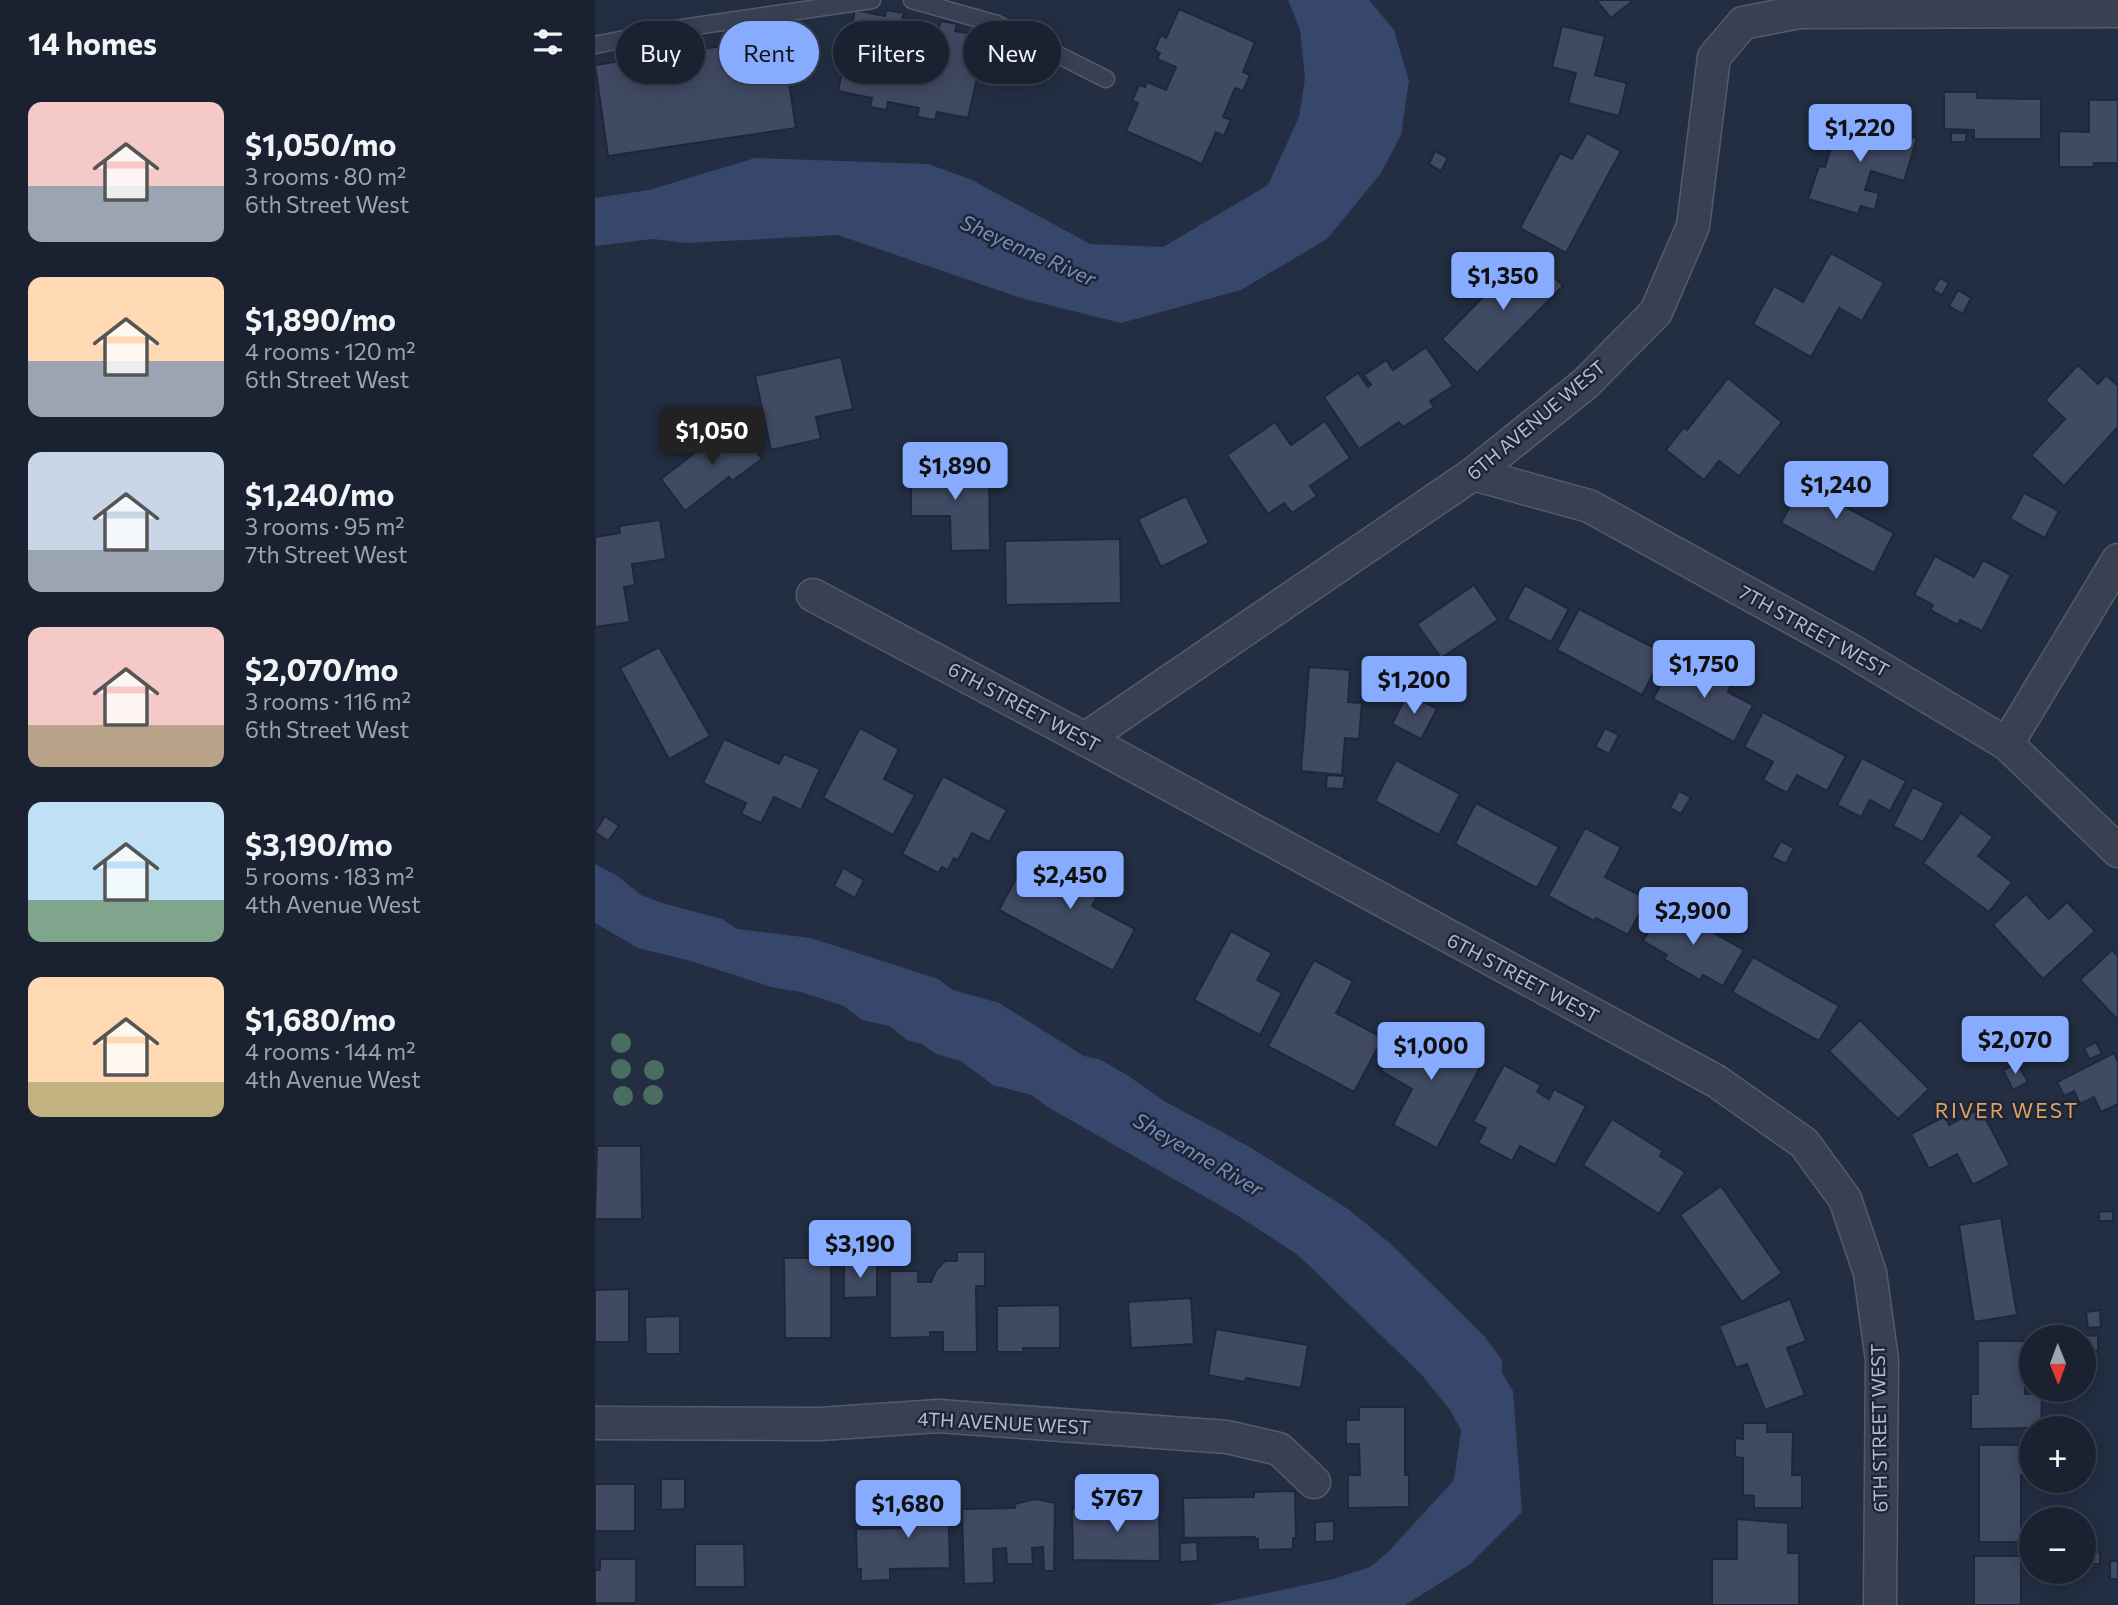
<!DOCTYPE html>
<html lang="en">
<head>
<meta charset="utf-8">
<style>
  body { margin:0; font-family:Commissioner,sans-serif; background:#232a3a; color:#f1f3f6; height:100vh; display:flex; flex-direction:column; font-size:26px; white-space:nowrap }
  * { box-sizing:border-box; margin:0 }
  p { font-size:23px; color:#9fa4ac }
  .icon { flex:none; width:38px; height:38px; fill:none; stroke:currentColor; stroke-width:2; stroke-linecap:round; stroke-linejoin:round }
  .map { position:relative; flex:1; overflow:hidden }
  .sheet { display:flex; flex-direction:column; background:#1a2232; width:595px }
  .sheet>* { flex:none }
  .banner { position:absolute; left:21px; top:21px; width:665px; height:63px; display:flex; gap:14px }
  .needle { width:46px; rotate:179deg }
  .tools { position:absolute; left:1424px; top:1325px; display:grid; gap:14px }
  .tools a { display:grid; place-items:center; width:77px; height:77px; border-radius:50%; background:#1a2232; box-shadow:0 4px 18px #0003,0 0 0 2px #383f4d; font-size:35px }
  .price { position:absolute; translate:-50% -60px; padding:0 16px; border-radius:7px; background:#87abff; color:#111; font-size:23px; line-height:46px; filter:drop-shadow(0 2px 4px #0008) }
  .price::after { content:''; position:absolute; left:50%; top:42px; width:21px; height:16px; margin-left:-10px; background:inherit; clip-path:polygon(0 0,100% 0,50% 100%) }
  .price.on { background:#222; color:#fff }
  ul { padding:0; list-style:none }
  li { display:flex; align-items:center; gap:21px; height:175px; padding:0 28px }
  li span { display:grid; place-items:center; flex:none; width:196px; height:140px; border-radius:14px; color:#555 }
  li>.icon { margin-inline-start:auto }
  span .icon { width:84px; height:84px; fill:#fffc; stroke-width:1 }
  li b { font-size:30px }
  h2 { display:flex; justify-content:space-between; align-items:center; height:84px; padding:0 28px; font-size:30px }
  .pill { padding:0 24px; border-radius:32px; background:#1a2232; box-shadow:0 4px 18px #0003,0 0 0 2px #383f4d; font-size:24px; line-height:63px }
  .pill.on { background:#87abff; color:#111 }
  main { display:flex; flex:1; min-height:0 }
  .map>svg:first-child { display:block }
  .water { fill:#36476b }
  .building { fill:#404a63; stroke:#1f273a; stroke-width:2 }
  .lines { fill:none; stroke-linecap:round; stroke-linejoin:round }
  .lane-casing { stroke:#535b6d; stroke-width:19 }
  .street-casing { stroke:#535b6d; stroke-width:35 }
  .lane { stroke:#384052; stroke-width:16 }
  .street { stroke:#384052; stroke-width:32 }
  .tree { fill:#4a6d62 }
  .labels { text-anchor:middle; stroke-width:5; stroke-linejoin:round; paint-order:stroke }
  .street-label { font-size:19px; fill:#b5bccd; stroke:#1d2538 }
  .water-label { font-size:21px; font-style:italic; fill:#7a8eb7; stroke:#1d2538 }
  .neighbourhood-label { font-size:21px; letter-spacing:2px; fill:#dfa15d; stroke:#1d2538 }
</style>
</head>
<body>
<main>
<section class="sheet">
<h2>14 homes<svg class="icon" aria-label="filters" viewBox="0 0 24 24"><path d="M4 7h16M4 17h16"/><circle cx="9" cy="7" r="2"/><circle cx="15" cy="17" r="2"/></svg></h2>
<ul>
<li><span style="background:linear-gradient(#f6c9c9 60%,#9aa5b1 0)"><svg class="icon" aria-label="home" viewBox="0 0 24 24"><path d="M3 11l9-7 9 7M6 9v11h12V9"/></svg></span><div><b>$1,050/mo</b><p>3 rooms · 80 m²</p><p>6th Street West</p></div></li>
<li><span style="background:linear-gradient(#ffd9b3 60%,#9aa5b1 0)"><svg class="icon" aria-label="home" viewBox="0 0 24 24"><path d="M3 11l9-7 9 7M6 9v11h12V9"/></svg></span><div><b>$1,890/mo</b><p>4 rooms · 120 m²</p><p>6th Street West</p></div></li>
<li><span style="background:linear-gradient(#c9d6e8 70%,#9aa5b1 0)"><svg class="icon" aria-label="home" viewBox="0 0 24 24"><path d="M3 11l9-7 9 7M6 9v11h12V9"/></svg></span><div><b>$1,240/mo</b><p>3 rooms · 95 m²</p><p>7th Street West</p></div></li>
<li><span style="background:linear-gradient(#f6c9c9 70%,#b9a48a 0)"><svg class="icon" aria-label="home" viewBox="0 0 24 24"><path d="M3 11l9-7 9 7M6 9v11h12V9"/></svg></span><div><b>$2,070/mo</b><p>3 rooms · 116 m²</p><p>6th Street West</p></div></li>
<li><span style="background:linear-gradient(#bfe0f5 70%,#7fa58c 0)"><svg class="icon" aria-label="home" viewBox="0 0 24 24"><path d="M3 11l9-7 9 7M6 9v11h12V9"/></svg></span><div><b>$3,190/mo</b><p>5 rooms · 183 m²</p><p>4th Avenue West</p></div></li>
<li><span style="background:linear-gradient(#ffd9b3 75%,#c2b280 0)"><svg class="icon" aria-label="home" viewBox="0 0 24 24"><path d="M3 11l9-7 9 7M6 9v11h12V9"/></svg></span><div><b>$1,680/mo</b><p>4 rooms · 144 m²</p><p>4th Avenue West</p></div></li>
</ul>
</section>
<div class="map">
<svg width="1523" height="1605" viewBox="0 0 1523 1605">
  <rect width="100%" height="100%" fill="#232e43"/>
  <!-- water -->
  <g class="water">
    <polygon points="693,0 774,0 799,30 814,81 806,135 786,173 732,239 646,290 526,323 426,298 243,235 92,243 58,239 0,246 0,198 54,190 160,158 333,164 377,180 495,244 568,247 673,185 704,117 710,78 705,30"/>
    <polygon points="0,864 21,875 46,895 67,903 127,919 142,929 216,938 343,979 358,990 404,1003 489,1056 504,1059 532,1075 569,1101 653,1146 753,1209 796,1244 889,1336 907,1360 907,1373 918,1391 927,1512 874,1565 810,1605 616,1605 738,1579 775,1567 793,1552 859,1480 866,1430 855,1410 826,1374 703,1255 640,1214 451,1106 437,1095 398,1085 366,1061 341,1054 327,1044 312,1040 295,1026 267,1020 249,1006 206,992 176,987 96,961 43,948 0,923"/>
  </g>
  <!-- building -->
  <g class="building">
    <polygon points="1001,0 1039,0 1016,18"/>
    <polygon points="584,9 660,42 648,72 655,75 648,91 640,88 628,117 636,120 629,136 621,132 607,164 531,131 543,103 537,101 544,85 550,87 552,82 571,90 581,67 562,59 565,53 559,50 566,35 571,38"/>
    <polygon points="260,10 290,16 291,10 309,13 307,20 313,21 309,41 333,46 337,26 344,27 346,21 362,24 360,31 391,37 373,118 342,112 340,120 322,117 324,108 293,102 292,110 275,107 277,98 243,91"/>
    <polygon points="967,26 1010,36 1000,75 1032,83 1024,116 973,103 981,73 957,67"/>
    <polygon points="187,37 201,128 13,156 0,65"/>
    <polygon points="1349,92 1382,92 1382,98 1446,99 1446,139 1379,139 1379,130 1349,129"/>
    <polygon points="1494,100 1523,100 1523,163 1499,163 1498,167 1464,167 1464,131 1494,132"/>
    <polygon points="1246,115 1322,138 1309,181 1276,171 1270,190 1284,193 1280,210 1266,206 1263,214 1213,199 1224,166 1230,167"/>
    <polygon points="992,133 1026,151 971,253 925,228 965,153 977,159"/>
    <rect x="1356" y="133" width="15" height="9"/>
    <polygon points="840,151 853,158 846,171 834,164"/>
    <polygon points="933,251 968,286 882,373 847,339"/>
    <polygon points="1236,253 1289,283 1267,321 1244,308 1216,357 1158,324 1179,286 1208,302"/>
    <polygon points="1345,278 1354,283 1347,295 1338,290"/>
    <polygon points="1363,290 1376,298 1368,314 1354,306"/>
    <polygon points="831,347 858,386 835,401 839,407 808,427 804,422 764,449 729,397 763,373 773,387 776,385 769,375 791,360 798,370"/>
    <polygon points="246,357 258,409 221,417 226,439 176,450 160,376"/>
    <polygon points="1483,365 1503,384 1511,375 1523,386 1523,427 1469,486 1436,455 1470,419 1450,400"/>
    <polygon points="1133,378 1187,422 1144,476 1124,461 1109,480 1071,450 1089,427 1092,430"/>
    <polygon points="730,421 755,458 715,486 722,496 697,513 689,503 673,514 632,455 680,422 696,445"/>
    <polygon points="139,422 167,459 137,481 134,477 90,511 66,479"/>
    <polygon points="1218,464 1256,484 1245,504 1299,533 1279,573 1186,523"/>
    <polygon points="394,465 395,550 356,551 355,516 316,516 316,466"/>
    <polygon points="1429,493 1464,511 1450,538 1415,519"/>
    <polygon points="591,496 614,543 566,567 543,519"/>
    <polygon points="65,520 71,559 37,564 40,585 29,587 35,622 0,627 0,537 25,533 24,526"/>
    <polygon points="525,539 526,603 411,605 410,541"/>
    <polygon points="1340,556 1379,577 1388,560 1416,575 1387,631 1365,620 1363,625 1335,610 1338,605 1319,595"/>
    <polygon points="879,585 903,620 846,658 822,624"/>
    <polygon points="930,585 974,609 956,642 912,619"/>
    <polygon points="984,609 1069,653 1047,695 962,650"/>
    <polygon points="64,647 115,736 74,759 25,668"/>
    <polygon points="1078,662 1105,677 1110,668 1137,683 1133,692 1158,705 1139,742 1058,699"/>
    <polygon points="714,667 755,670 753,702 767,703 764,739 750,738 747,775 706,771"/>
    <polygon points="813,693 842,709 826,739 797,724"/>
    <polygon points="1168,712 1251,756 1232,791 1202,775 1192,793 1168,780 1178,762 1149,747"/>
    <polygon points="265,728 304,749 289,779 320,795 298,835 228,798"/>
    <polygon points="1010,728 1024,735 1014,754 1000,747"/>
    <polygon points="129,739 184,764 189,754 225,769 206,810 179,797 166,823 146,814 151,803 108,783"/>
    <polygon points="1267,758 1311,781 1295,811 1275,800 1266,817 1242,805"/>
    <polygon points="801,760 865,794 844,835 780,801"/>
    <polygon points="732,775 750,776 748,789 731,788"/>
    <polygon points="348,776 412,810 394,842 377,833 363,860 359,858 353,870 347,867 343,873 307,854"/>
    <polygon points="1318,787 1349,803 1328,842 1298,826"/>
    <polygon points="1084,791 1096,797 1086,814 1075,808"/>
    <polygon points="881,803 964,847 942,888 860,844"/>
    <polygon points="1366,813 1398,837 1383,856 1417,882 1394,912 1328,863"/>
    <polygon points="10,816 24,826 13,841 0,832"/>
    <polygon points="990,828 1026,847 1010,877 1052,899 1033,935 1001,918 999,921 953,896"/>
    <polygon points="1186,841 1199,848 1191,864 1177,857"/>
    <polygon points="471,854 513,876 497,906 540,929 518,971 404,910 426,869 455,884"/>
    <polygon points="248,868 269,880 260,898 239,886"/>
    <polygon points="1431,894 1454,919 1472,902 1500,931 1448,979 1398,925"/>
    <polygon points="1069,905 1149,950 1128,986 1108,975 1105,980 1069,959 1072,955 1048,941"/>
    <polygon points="636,931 677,953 662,980 687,993 665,1035 599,1000"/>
    <polygon points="1517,950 1523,956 1523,1020 1485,980"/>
    <polygon points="1158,957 1244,1006 1224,1041 1137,992"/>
    <polygon points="719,960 758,981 741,1013 788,1038 759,1092 673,1046"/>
    <polygon points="1265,1020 1334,1089 1303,1119 1234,1051"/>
    <polygon points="809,1029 834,1042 840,1031 890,1058 842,1148 798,1125 817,1089 786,1071"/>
    <polygon points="1501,1042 1507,1054 1494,1059 1489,1048"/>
    <polygon points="1519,1053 1523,1062 1523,1104 1506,1112 1499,1097 1485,1104 1479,1091 1469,1096 1462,1082"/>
    <polygon points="1422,1063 1433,1082 1418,1090 1408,1070"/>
    <polygon points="909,1065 946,1085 942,1092 954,1099 959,1089 991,1106 960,1165 925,1146 917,1161 883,1143 891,1128 878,1122"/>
    <polygon points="1385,1108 1415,1165 1378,1185 1362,1154 1334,1169 1316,1134 1350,1116 1354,1125"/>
    <polygon points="1017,1119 1068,1151 1065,1156 1090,1172 1064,1214 988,1165"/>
    <polygon points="2,1146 46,1146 47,1219 0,1219"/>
    <polygon points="1126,1186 1187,1273 1147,1302 1085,1215"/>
    <polygon points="1518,1211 1518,1221 1504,1221 1504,1212"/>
    <polygon points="1406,1218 1422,1315 1379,1322 1364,1225"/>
    <polygon points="362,1252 390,1252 390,1286 381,1286 382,1352 348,1352 348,1332 335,1332 335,1337 295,1338 295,1271 323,1271 323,1282 336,1282 342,1269 350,1261 362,1261"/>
    <polygon points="189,1258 236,1258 236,1338 190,1338"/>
    <polygon points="249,1262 282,1262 282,1297 249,1298"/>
    <polygon points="34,1289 34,1342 0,1342 0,1290"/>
    <polygon points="596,1298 599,1344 536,1348 533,1302"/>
    <polygon points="1195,1299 1211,1341 1192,1348 1210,1395 1170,1410 1152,1364 1141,1368 1124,1326"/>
    <polygon points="465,1305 465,1348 428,1348 428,1352 402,1352 402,1306"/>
    <polygon points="1505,1310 1506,1327 1493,1328 1491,1312"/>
    <polygon points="85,1316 85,1354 51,1354 50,1317"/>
    <polygon points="621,1329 713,1345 706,1388 651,1378 650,1382 613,1375"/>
    <polygon points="1486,1335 1503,1336 1503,1351 1489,1350 1489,1337"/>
    <polygon points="1383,1341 1430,1341 1430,1394 1447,1394 1446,1428 1376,1429 1376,1394 1383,1394"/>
    <polygon points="764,1407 810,1407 810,1475 814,1475 814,1507 753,1508 753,1475 765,1475 764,1444 751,1444 751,1420 764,1420"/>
    <polygon points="1148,1423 1172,1423 1172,1432 1198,1432 1197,1475 1207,1475 1207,1508 1159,1508 1159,1496 1148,1495 1148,1458 1140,1457 1140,1438 1148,1439"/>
    <polygon points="1384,1445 1437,1445 1437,1474 1426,1475 1426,1542 1384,1542"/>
    <polygon points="66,1479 90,1479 90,1509 66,1510"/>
    <rect x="0" y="1484" width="40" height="47"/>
    <polygon points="700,1491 701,1538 698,1538 698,1549 663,1550 663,1539 660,1539 660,1537 589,1538 588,1498 659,1497 659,1492"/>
    <polygon points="313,1492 353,1492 355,1568 295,1569 295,1580 266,1581 266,1569 262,1569 261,1529 314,1528"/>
    <polygon points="440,1499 460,1503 459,1571 449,1571 448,1547 437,1548 438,1564 412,1564 411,1548 398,1549 399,1583 369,1584 367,1509 420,1508 420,1504"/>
    <polygon points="521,1504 564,1504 565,1561 478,1560 477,1508 515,1508 515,1519 522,1519"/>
    <polygon points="1142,1519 1193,1523 1193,1553 1204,1553 1204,1605 1117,1605 1117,1559 1142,1559"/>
    <polygon points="739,1521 739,1541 720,1542 720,1522"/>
    <polygon points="602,1542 603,1561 585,1562 585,1543"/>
    <polygon points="100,1544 149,1544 150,1587 100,1587"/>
    <rect x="1489" y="1552" width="16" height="12"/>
    <rect x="1379" y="1556" width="47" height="49"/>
    <polygon points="5,1559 41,1559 41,1603 0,1603 0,1570 5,1570"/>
    <rect x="1515" y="1561" width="8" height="18"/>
  </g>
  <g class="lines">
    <defs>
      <g id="lane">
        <polyline points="317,0 402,24 511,79"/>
        <polyline points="0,45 80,29 277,0"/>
      </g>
      <g id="street">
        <polyline points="878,474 994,506 1250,647 1412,744 1523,851"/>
        <polyline points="218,595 490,739 1121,1081 1209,1143 1250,1199 1275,1273 1287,1360 1285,1605"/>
        <polyline points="490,739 878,474 991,383 1061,312 1098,226 1119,57 1148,23 1204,12 1523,11"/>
        <polyline points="1412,744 1523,560"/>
        <polyline points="0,1423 225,1424 343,1416 632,1437 684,1449 719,1482"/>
      </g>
    </defs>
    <!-- lane casing -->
    <use href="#lane" class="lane-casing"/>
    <!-- street casing -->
    <use href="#street" class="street-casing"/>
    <!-- lane -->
    <use href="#lane" class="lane"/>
    <!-- street -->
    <use href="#street" class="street"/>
  </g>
  <!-- trees -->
  <g class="tree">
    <circle cx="26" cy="1043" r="10"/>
    <circle cx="26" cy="1069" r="10"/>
    <circle cx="59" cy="1070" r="10"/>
    <circle cx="58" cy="1095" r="10"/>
    <circle cx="28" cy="1096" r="10"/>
  </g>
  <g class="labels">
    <!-- street labels -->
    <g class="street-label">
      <text transform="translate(941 420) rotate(-40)" y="7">6TH AVENUE WEST</text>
      <text transform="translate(1219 631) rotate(29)" y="7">7TH STREET WEST</text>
      <text transform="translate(429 707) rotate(28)" y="7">6TH STREET WEST</text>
      <text transform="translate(928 978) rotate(28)" y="7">6TH STREET WEST</text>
      <text transform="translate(409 1423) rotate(3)" y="7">4TH AVENUE WEST</text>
      <text transform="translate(1284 1428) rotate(-91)" y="7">6TH STREET WEST</text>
    </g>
    <!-- water labels -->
    <g class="water-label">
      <text transform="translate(433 251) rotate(24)" y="7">Sheyenne River</text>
      <text transform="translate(603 1155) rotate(30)" y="7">Sheyenne River</text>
    </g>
    <!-- neighbourhood labels -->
    <g class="neighbourhood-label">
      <text x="1412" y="1118">RIVER WEST</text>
    </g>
  </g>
</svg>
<div class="tools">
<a><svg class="needle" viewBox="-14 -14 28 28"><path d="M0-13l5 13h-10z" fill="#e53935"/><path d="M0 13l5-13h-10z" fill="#9fa4ac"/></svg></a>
<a>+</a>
<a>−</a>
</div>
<b class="price" style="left:1265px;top:164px">$1,220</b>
<b class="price" style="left:908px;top:312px">$1,350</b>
<b class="price on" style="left:117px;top:467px">$1,050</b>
<b class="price" style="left:360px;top:502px">$1,890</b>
<b class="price" style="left:1241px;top:521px">$1,240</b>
<b class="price" style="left:1109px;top:700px">$1,750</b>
<b class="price" style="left:819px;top:716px">$1,200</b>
<b class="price" style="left:475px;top:911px">$2,450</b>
<b class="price" style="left:1098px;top:947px">$2,900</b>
<b class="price" style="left:1420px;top:1076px">$2,070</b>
<b class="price" style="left:836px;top:1082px">$1,000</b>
<b class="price" style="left:265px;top:1280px">$3,190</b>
<b class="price" style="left:522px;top:1534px">$767</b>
<b class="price" style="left:313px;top:1540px">$1,680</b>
<div class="banner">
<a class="pill">Buy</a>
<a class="pill on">Rent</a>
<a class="pill">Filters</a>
<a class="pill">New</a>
</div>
</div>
</main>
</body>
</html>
